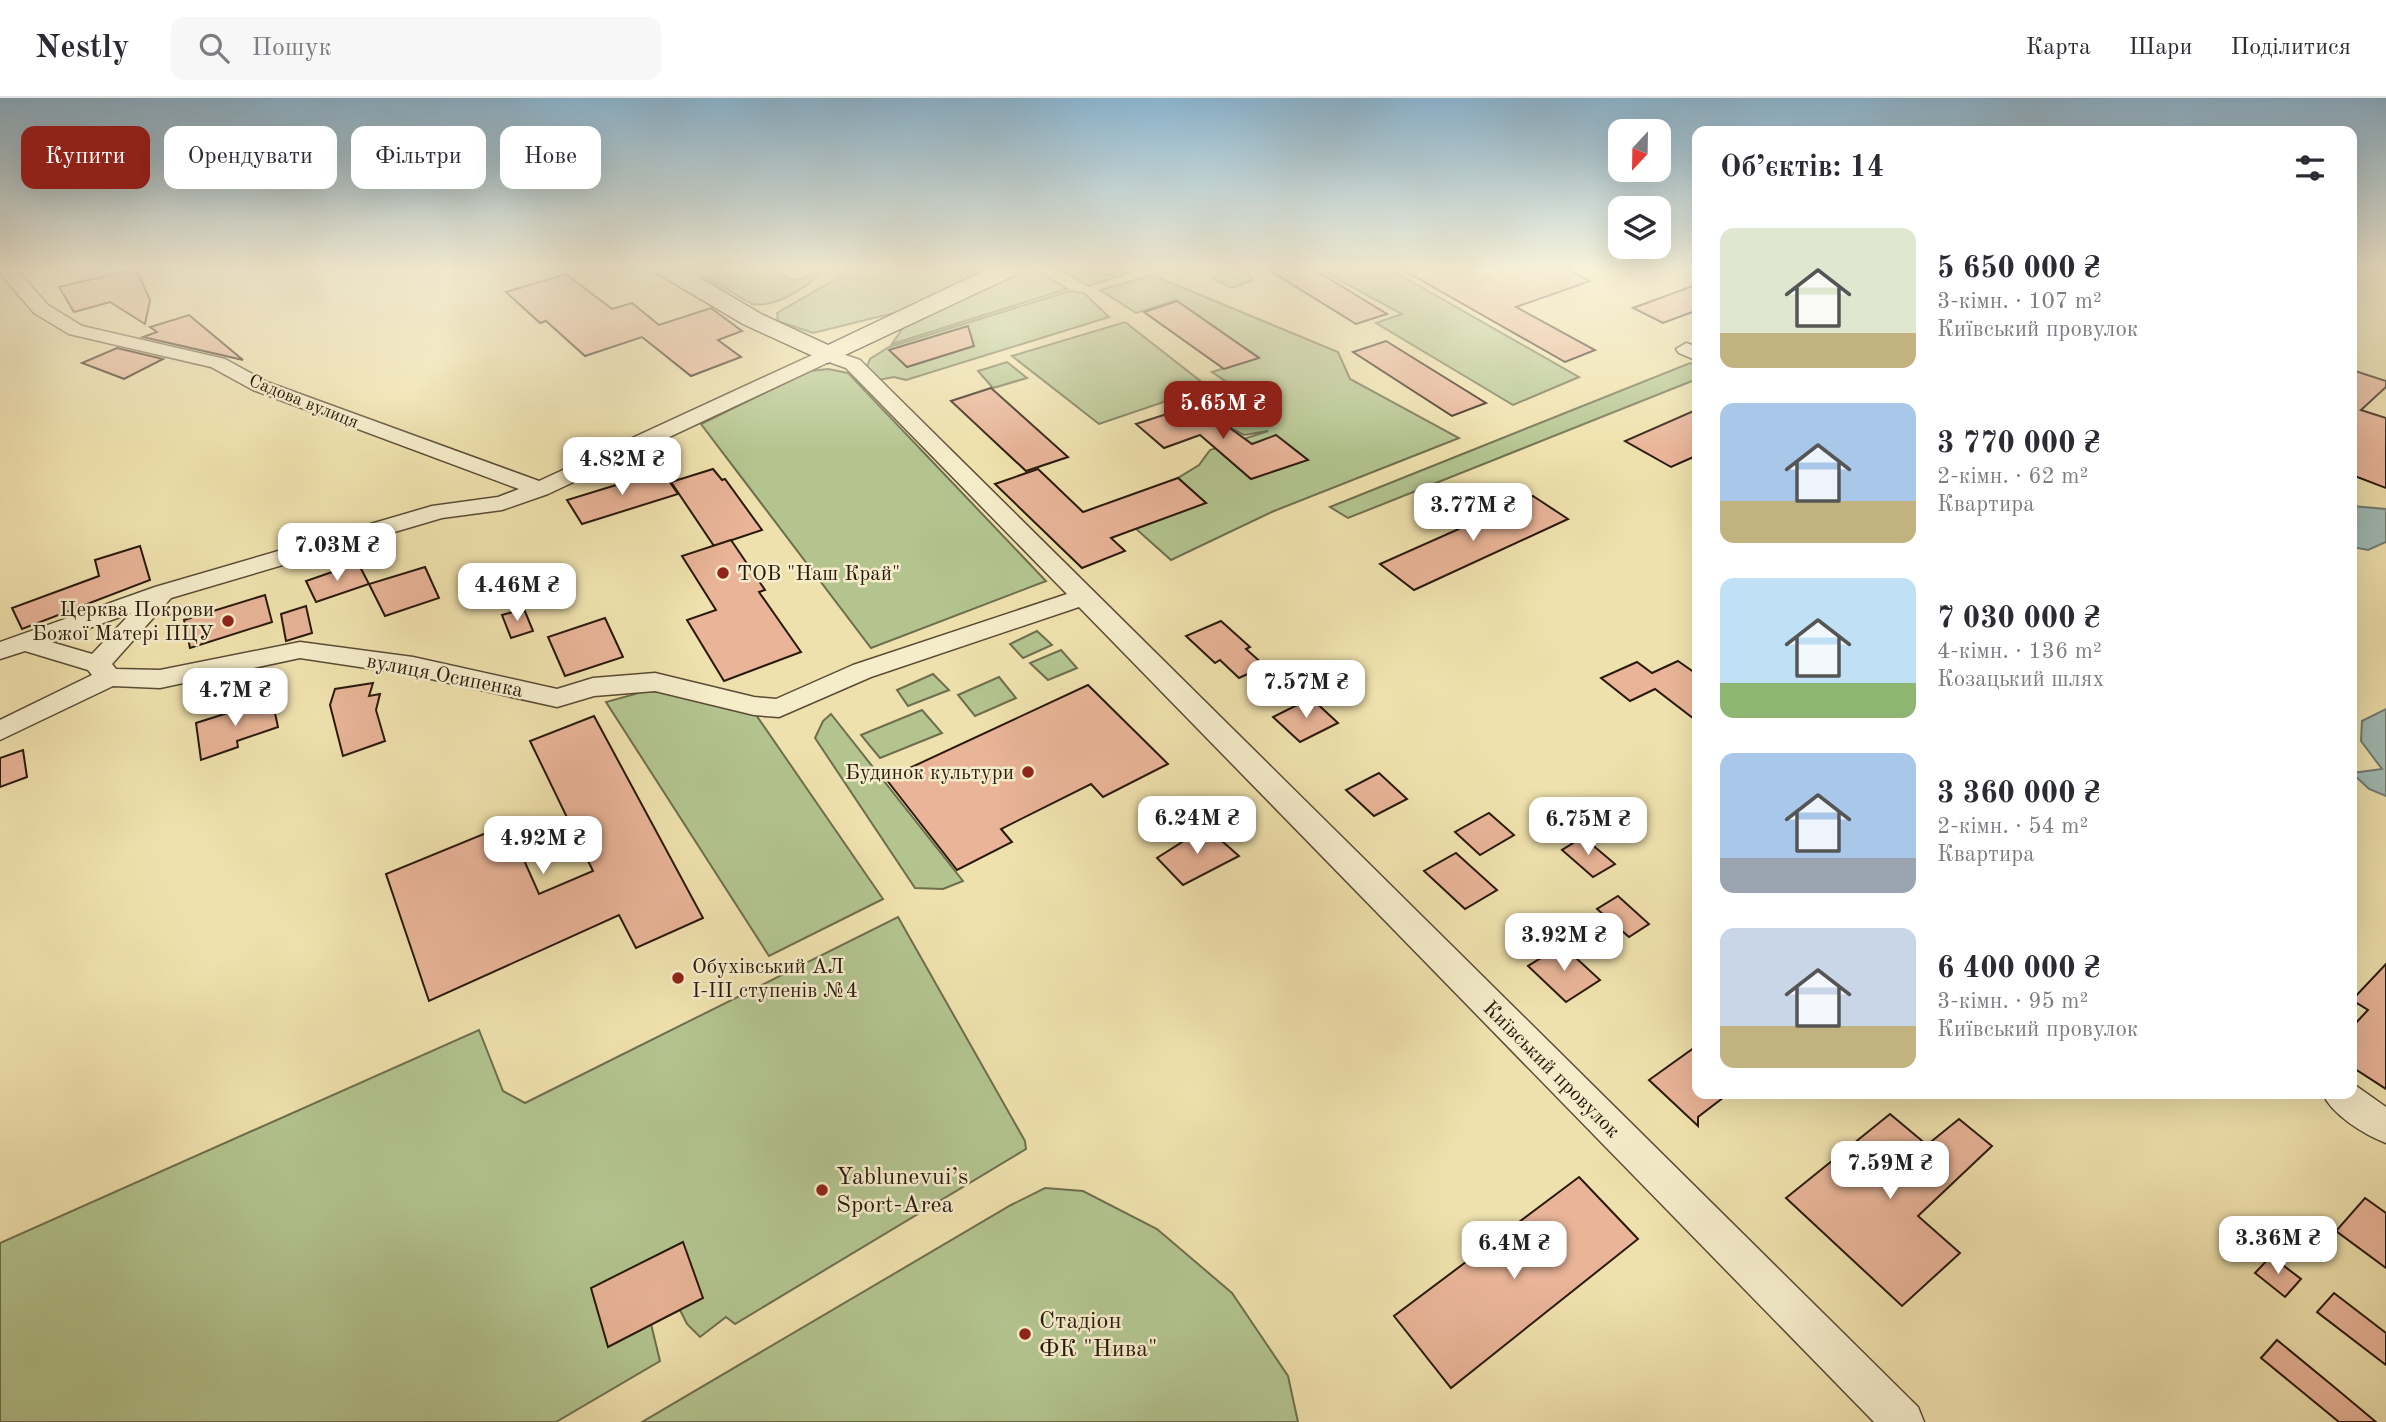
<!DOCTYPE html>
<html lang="uk">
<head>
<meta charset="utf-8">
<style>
  body { margin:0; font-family:"Old Standard TT",serif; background:#f7f7f7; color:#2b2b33; height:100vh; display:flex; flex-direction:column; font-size:26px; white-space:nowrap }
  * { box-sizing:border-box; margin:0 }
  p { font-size:23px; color:#7c7c81 }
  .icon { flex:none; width:38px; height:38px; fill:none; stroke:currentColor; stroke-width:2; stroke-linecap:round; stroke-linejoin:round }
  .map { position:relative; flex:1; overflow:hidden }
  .side { position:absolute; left:1692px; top:28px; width:665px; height:973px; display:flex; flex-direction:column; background:#fff; border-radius:14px; box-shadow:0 7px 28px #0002 }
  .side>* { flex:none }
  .top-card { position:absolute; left:21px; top:28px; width:665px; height:63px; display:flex; gap:14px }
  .needle { width:46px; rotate:202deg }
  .buttons { position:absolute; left:1608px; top:21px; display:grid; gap:14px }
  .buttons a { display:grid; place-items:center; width:63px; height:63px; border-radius:14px; background:#fff; box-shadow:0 7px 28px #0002; font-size:35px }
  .price { position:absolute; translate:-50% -60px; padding:0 16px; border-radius:14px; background:#fff; color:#222; font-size:23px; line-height:46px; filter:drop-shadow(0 2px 4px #0008) }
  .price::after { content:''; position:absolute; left:50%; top:42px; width:21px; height:16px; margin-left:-10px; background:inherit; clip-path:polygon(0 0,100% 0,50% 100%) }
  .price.active { background:#8f2418; color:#fff }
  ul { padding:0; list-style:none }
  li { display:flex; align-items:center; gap:21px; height:175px; padding:0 28px }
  li span { display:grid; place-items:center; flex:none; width:196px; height:140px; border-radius:14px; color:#555 }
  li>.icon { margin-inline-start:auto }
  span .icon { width:84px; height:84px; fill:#fffc; stroke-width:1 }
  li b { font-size:30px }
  h2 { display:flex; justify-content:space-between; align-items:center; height:84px; padding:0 28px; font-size:30px }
  .chip { padding:0 24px; border-radius:14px; background:#fff; box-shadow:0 7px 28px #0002; font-size:24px; line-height:63px }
  .chip.active { background:#8f2418; color:#fff }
  header { display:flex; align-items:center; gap:42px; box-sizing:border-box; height:98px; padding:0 35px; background:#fff; border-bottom:2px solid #e1e1e2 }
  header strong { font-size:33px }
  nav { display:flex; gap:38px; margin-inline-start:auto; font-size:24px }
  .search { width:490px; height:63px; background:#f7f7f7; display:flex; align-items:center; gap:18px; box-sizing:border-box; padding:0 24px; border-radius:14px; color:#7c7c81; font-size:26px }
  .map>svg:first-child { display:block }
  .green { fill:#b3c48f; stroke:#6e6e4e; stroke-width:2 }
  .water { fill:#9fbbb5; stroke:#707a72; stroke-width:2 }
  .building { fill:#e9b498; stroke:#29190d; stroke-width:2 }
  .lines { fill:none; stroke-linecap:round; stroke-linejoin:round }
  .street-casing { stroke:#5a4b35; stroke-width:3 }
  .secondary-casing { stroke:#29190d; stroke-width:3 }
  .street { fill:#f5ecca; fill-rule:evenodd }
  .secondary { fill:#f5ecca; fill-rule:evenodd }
  .poi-dot { fill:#8f2418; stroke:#f5ecca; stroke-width:2.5 }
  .labels { text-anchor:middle; stroke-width:5; stroke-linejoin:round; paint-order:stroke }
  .far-street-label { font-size:18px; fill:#29190d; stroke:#f5ecca }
  .poi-label { font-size:21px; fill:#29190d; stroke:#f5ecca; text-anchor:start }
  .street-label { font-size:21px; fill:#29190d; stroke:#f5ecca }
  .near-poi-label { font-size:24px; fill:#29190d; stroke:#f5ecca; text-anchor:start }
</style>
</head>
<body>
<header>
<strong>Nestly</strong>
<div class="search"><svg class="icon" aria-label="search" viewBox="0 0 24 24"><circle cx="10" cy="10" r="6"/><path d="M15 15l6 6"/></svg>Пошук</div>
<nav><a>Карта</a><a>Шари</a><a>Поділитися</a></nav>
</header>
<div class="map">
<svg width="2386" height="1324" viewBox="0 0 2386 1324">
  <rect width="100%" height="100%" fill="#efe1ad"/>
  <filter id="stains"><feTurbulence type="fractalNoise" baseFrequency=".00286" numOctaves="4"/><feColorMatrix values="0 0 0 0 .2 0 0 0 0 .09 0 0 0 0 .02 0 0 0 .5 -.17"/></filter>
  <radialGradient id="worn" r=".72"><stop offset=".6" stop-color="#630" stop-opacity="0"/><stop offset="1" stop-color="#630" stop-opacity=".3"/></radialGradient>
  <!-- green -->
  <g class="green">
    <path d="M689 169H771L794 183 823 172C808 189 776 210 752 206Z"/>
    <polygon points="857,169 1000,169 910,211 813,235 778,223 777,215"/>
    <polygon points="1022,169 1031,169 1067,191 892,246 907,224"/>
    <polygon points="1055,169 1093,169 1106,177 1126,169 1147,169 1089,188"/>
    <polygon points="1315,169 1386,169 1579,279 1513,307 1376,225 1402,216"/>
    <polygon points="1237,171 1244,172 1253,182 1232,190 1213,181 1217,176"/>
    <polygon points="1152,177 1338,254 1350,281 1459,340 1274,413 1171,462 1135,430 1206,405 1178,380 1199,367 1210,352 1268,333 1244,337 1227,328 1195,303 1234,289 1212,274 1258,259 1176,202 1136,215 1100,192"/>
    <polygon points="1070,193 1084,195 1109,219 906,282 894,279 879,282 866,271 870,261 889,249"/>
    <polygon points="1125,224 1208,289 1099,326 1012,258"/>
    <polygon points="1007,264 1027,280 993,290 978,273"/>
    <polygon points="1690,265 1697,269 1697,281 1348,420 1330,409"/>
    <polygon points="828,271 848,275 1046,483 871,550 701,326 809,273"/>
    <polygon points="1037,533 1052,547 1023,560 1010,546"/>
    <polygon points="1061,552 1077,570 1048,582 1030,565"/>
    <polygon points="933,576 949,592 908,608 897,592"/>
    <polygon points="999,579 1016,600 975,618 958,597"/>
    <polygon points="653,591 754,614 883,801 769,858 606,604"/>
    <polygon points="922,612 942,635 880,660 861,637"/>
    <polygon points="831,616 963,783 943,791 915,790 815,640 823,623"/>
    <polygon points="898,819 1025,1043 1026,1051 735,1226 726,1219 700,1239 687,1226 680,1212 651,1226 660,1263 556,1324 0,1324 0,1145 479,932 503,993 525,1005"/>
    <polygon points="1045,1090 1083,1093 1157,1131 1232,1195 1288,1278 1298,1324 642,1324 1011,1107"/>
  </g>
  <!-- water -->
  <g class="water">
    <polygon points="2352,408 2386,411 2386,444 2368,452 2352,449"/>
    <polygon points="2386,611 2386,698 2369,691 2352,675 2382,671 2361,643 2362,623"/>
  </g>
  <!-- building -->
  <g class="building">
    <polygon points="1264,169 1310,169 1387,216 1356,226"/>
    <polygon points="1398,169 1562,169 1590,183 1516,209 1595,252 1565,264"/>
    <polygon points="136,171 150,202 145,226 110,204 74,214 59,189"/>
    <polygon points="566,176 612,211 632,205 659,227 711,210 742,233 718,242 741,259 691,278 642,239 585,258 546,223 540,225 506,194"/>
    <polygon points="1698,186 1698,212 1663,225 1633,210"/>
    <polygon points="1177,203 1259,260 1224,271 1144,214"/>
    <polygon points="189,217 243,262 143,239 157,234 150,229"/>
    <polygon points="968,228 974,248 907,269 889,252"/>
    <polygon points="1386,243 1486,305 1452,318 1353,254"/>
    <polygon points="117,250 163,261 124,281 82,265"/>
    <polygon points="2352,272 2386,283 2386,289 2361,312 2386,320 2386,390 2352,377"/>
    <polygon points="991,290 1068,359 1026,373 951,303"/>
    <polygon points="1197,306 1252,346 1276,337 1308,362 1251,381 1200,337 1164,350 1136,326"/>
    <polygon points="1698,311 1698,357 1671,369 1625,343"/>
    <polygon points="713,371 722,382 725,381 762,432 714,448 671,384"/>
    <polygon points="1038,371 1083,414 1178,380 1206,405 1111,440 1125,453 1082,470 995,386"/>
    <polygon points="662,373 678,396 582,426 567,402"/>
    <polygon points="1533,398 1568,421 1414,492 1380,466"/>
    <polygon points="731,442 765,492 759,494 801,554 724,583 687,522 716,512 682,458"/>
    <polygon points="140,448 150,482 22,531 12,510 99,478 95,462"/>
    <polygon points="358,465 369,486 316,504 306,483"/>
    <polygon points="425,469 439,500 385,518 369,486"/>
    <polygon points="265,497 272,524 190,550 184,522"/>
    <polygon points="306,508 312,535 286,543 281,516"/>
    <polygon points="524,511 533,533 511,540 502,517"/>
    <polygon points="605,520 623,559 565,578 548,539"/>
    <polygon points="1221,523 1250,549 1246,551 1265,568 1239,580 1220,562 1215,565 1186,538"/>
    <polygon points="1678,563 1698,577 1698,624 1655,591 1630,603 1601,580 1637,564 1652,575"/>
    <polygon points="373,585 369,598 380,596 376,612 385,643 343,658 330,607 335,591"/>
    <polygon points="1088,587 1168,666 1103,699 1091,686 1001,731 1012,744 957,772 886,681"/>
    <polygon points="1311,600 1338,625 1300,644 1273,619"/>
    <polygon points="272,601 278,629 237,643 238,649 201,662 196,625"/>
    <polygon points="594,618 703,820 636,850 619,817 429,903 386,776 508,726 539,796 593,773 530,643"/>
    <polygon points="23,652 27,679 0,689 0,660"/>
    <polygon points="1379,675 1407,701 1374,718 1346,692"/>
    <polygon points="1489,715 1514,737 1480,757 1455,734"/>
    <polygon points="1206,729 1239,758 1183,787 1157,760"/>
    <polygon points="1583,739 1615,766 1593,779 1562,752"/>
    <polygon points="1456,755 1497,792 1465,811 1424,773"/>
    <polygon points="1618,798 1649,826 1629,839 1597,811"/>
    <polygon points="1562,847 1600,882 1566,904 1528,868"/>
    <polygon points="2386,866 2386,991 2352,969 2352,929 2368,912 2352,902"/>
    <polygon points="1698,947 1698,996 1728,996 1698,1019 1698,1028 1649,982"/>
    <polygon points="1890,1016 1927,1047 1959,1021 1992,1048 1918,1118 1960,1155 1902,1208 1786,1100"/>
    <polygon points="1579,1079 1638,1141 1451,1290 1394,1218"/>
    <polygon points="2365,1100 2386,1115 2386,1170 2336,1133"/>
    <polygon points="683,1144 703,1200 608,1249 591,1190"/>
    <polygon points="2271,1158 2301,1181 2285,1199 2255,1175"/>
    <polygon points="2334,1195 2386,1235 2386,1267 2317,1214"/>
    <polygon points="2277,1242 2333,1288 2376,1324 2339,1324 2261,1260"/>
  </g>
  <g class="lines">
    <defs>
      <g id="street">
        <path d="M0 169H14L48 207 82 228 225 261 267 284 539 383 821 253 828 251 860 262 1918 1309 1924 1324H1874L1079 509 871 579 779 619 754 617 655 593 594 598 557 609 413 577 300 560 160 590 113 588 0 642V622L92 577 88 572 25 553 0 561V544L155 489 432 408 498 399 519 391 253 292 211 269 69 236 34 215 0 175ZM829 264 846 270 1067 496 853 567 776 601 754 599 655 575 593 580 557 591 413 559 300 544 160 572 116 571 112 566 171 500 442 420 502 412 548 396ZM131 515 92 556 51 544Z"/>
        <polygon points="1686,245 1698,249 1698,263 1679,255 1676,251"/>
        <path d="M2352 985 2386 1009V1045C2365 1037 2332 1017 2323 996H2352Z"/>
      </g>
      <polygon id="secondary" points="652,169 682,169 761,216 828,247 992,169 1024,169 1021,174 828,265 743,226 655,174"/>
    </defs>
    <!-- street casing -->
    <use href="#street" class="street-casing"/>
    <!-- secondary casing -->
    <use href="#secondary" class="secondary-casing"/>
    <!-- street -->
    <use href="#street" class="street"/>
    <!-- secondary -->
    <use href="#secondary" class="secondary"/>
  </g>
  <!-- sky -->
  <linearGradient id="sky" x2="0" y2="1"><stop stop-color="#8bb7d4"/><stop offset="0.48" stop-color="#f8f2da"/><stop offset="1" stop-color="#f8f2da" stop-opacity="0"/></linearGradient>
  <rect width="2386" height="355" fill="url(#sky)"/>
  <!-- markers -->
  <g class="poi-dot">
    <circle cx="723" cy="475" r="7"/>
    <circle cx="228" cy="523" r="7"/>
    <circle cx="1028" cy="674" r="7"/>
    <circle cx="678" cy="880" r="7"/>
    <circle cx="822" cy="1092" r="7"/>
    <circle cx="1025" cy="1236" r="7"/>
  </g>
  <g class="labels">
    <!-- far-street labels -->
    <g class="far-street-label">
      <text transform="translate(304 303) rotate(22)" y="6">Садова вулиця</text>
    </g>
    <!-- poi labels -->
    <g class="poi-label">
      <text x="737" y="482">ТОВ "Наш Край"</text>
      <text x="214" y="518" text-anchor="end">Церква Покрови<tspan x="214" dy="24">Божої Матері ПЦУ</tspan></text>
      <text x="1014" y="681" text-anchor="end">Будинок культури</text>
      <text x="692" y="875">Обухівський АЛ<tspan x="692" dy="24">І-ІІІ ступенів №4</tspan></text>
    </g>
    <!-- street labels -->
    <g class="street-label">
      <text transform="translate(445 577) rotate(11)" y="7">вулиця Осипенка</text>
      <text transform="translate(1552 971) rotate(45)" y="7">Київський провулок</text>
    </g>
    <!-- near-poi labels -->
    <g class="near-poi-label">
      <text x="836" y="1086">Yablunevui’s<tspan x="836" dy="28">Sport-Area</tspan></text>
      <text x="1039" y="1230">Стадіон<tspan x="1039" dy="28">ФК "Нива"</tspan></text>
    </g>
  </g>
  <rect width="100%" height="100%" filter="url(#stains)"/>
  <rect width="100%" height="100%" fill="url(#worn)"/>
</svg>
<div class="buttons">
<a><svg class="needle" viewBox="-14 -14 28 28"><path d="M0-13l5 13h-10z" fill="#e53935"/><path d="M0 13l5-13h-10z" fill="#7c7c81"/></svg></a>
<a><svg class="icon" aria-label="layers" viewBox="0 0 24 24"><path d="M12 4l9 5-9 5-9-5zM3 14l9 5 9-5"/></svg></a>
</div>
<b class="price active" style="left:1223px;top:343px">5.65M ₴</b>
<b class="price" style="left:622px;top:399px">4.82M ₴</b>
<b class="price" style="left:1473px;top:445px">3.77M ₴</b>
<b class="price" style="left:337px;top:485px">7.03M ₴</b>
<b class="price" style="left:517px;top:525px">4.46M ₴</b>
<b class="price" style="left:1306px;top:622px">7.57M ₴</b>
<b class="price" style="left:235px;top:630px">4.7M ₴</b>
<b class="price" style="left:1197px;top:758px">6.24M ₴</b>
<b class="price" style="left:1588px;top:759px">6.75M ₴</b>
<b class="price" style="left:543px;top:778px">4.92M ₴</b>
<b class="price" style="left:1564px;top:875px">3.92M ₴</b>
<b class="price" style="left:1890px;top:1103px">7.59M ₴</b>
<b class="price" style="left:2278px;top:1178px">3.36M ₴</b>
<b class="price" style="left:1514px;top:1183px">6.4M ₴</b>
<div class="top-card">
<a class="chip active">Купити</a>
<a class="chip">Орендувати</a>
<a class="chip">Фільтри</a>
<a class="chip">Нове</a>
</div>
<section class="side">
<h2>Об’єктів: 14<svg class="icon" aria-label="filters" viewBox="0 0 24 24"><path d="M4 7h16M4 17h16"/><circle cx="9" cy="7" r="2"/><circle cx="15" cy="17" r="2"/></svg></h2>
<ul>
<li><span style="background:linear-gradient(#dfe7d0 75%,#c2b280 0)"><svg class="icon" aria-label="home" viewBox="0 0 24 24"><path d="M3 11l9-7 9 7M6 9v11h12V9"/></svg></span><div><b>5 650 000 ₴</b><p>3-кімн. · 107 m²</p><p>Київський провулок</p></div></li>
<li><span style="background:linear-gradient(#a9c7e8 70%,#c2b280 0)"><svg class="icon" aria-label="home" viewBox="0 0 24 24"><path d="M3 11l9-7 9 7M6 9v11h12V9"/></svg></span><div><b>3 770 000 ₴</b><p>2-кімн. · 62 m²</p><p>Квартира</p></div></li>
<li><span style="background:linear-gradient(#bfe0f5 75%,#8fb573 0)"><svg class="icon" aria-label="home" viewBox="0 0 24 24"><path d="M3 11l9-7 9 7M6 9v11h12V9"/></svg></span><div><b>7 030 000 ₴</b><p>4-кімн. · 136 m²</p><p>Козацький шлях</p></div></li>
<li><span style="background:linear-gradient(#a9c7e8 75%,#9aa5b1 0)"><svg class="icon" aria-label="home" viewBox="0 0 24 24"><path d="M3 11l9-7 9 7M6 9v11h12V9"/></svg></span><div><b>3 360 000 ₴</b><p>2-кімн. · 54 m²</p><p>Квартира</p></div></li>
<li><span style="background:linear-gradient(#c9d6e8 70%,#c2b280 0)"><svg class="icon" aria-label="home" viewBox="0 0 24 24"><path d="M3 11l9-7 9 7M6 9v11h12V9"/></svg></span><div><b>6 400 000 ₴</b><p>3-кімн. · 95 m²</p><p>Київський провулок</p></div></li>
</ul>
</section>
</div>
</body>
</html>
